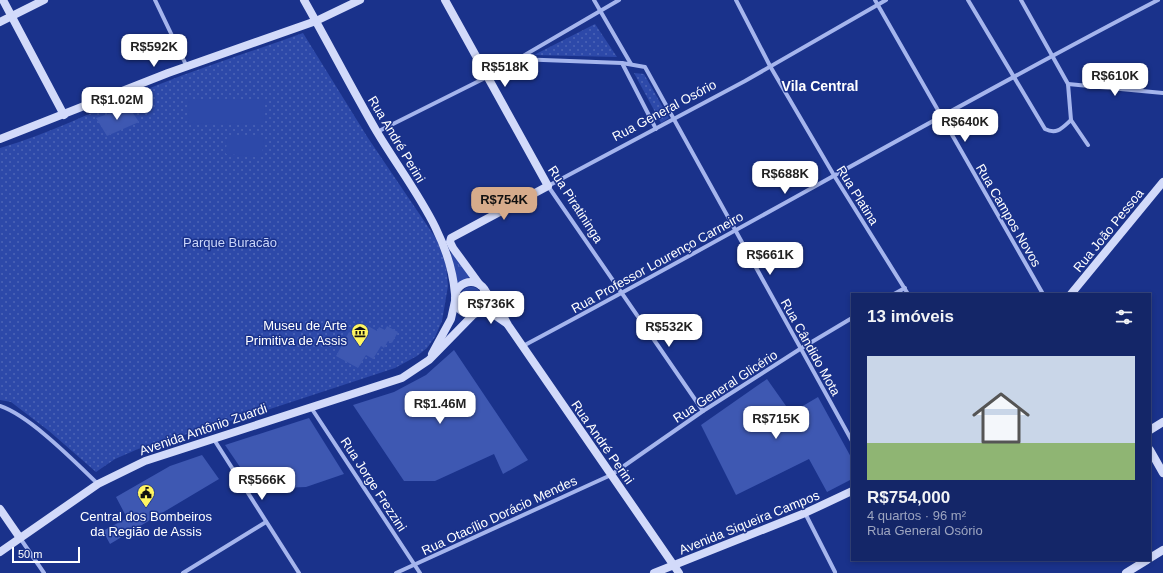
<!DOCTYPE html>
<html lang="pt">
<head>
<meta charset="utf-8">
<style>
  body { margin:0; font-family:Arial,sans-serif; background:#1d2e6e; color:#f1f3f6; height:100vh; display:flex; flex-direction:column; font-size:15px; white-space:nowrap }
  * { box-sizing:border-box; margin:0 }
  p { font-size:13px; color:#9da5c0 }
  .icon { flex:none; width:22px; height:22px; fill:none; stroke:currentColor; stroke-width:2; stroke-linecap:round; stroke-linejoin:round }
  .map { position:relative; flex:1; overflow:hidden }
  .details { position:absolute; left:851px; top:293px; width:300px; height:268px; display:flex; flex-direction:column; background:#142668; border-radius:0px; box-shadow:0 2px 6px #0003,0 0 0 1px #33437c }
  .details>* { flex:none }
  .scale { position:absolute; left:12px; bottom:10px; width:68px; box-sizing:border-box; padding-left:4px; border:2px solid #fff; border-top:0; font-size:11px; line-height:14px; white-space:nowrap; color:#fff; -webkit-text-stroke:3px #1a328b; paint-order:stroke }
  .price { position:absolute; translate:-50% -34px; padding:0 9px; border-radius:8px; background:#fff; color:#222; font-size:13px; line-height:26px; filter:drop-shadow(0 1px 2px #0008) }
  .price::after { content:''; position:absolute; left:50%; top:24px; width:12px; height:9px; margin-left:-6px; background:inherit; clip-path:polygon(0 0,100% 0,50% 100%) }
  .price.current { background:#d6ab8b; color:#111 }
  ul { padding:0; list-style:none }
  li { display:grid; align-content:center; gap:8px; height:212px; padding:0 16px }
  li span { display:grid; place-items:center; height:124px; border-radius:0px; color:#555 }
  li>.icon { margin-inline-start:auto }
  span .icon { width:72px; height:72px; fill:#fffc; stroke-width:1 }
  li b { font-size:17px }
  h2 { display:flex; justify-content:space-between; align-items:center; height:48px; padding:0 16px; font-size:17px }
  .map>svg:first-child { display:block }
  .grass { fill:url(#grass-tufts) }
  .park { fill:url(#park-dots) }
  .garden { fill:#2d49a9 }
  .building { fill:#3e58b2 }
  .lines { fill:none; stroke-linecap:round; stroke-linejoin:round }
  .street { stroke:#a5b5ed; stroke-width:4 }
  .secondary { stroke:#d2dafa; stroke-width:8 }
  .labels { text-anchor:middle; stroke-width:3; stroke-linejoin:round; paint-order:stroke }
  .street-label { font-size:13px; fill:#fff; stroke:#1a328b }
  .park-label { font-size:13px; fill:#cad5fa; stroke:#1a328b }
  .poi-label { font-size:13px; fill:#fff; stroke:#1a328b; text-anchor:end }
  .neighbourhood-label { font-size:14px; font-weight:bold; fill:#fff; stroke:#1a328b }
</style>
</head>
<body>
<div class="map">
<svg width="1163" height="573" viewBox="0 0 1163 573">
  <defs>
    <pattern id="grass-tufts" width="24" height="20" patternUnits="userSpaceOnUse"><rect width="24" height="20" fill="#2d49a9"/><path d="M3 7l-1-3M5 7V3M7 7l1-3M15 17l-1-3M17 17v-4M19 17l1-3" fill="none" stroke="#4c64b6"/></pattern>
    <pattern id="park-dots" width="8" height="8" patternUnits="userSpaceOnUse"><rect width="8" height="8" fill="#2d49a9"/><path d="M2 2h.1M6 6h.1" fill="none" stroke="#4c64b6" stroke-width="1.8" stroke-linecap="round"/></pattern>
  </defs>
  <rect width="100%" height="100%" fill="#1a328b"/>
  <!-- grass -->
  <g class="grass">
    <polygon points="451,252 471,276 457,284"/>
    <circle cx="471" cy="298" r="11"/>
  </g>
  <!-- park -->
  <g class="park">
    <polygon points="595,24 617,57 534,55"/>
    <path d="M303 33 368 138 437 240 446 265 448 286 442 321 435 337 427 348 417 356 395 368 270 409 138 449 115 459 96 472 49 431 11 402 0 400V148C48 134 92 112 138 93 192 70 248 53 303 33Z"/>
    <polygon points="634,73 644,74 669,118 661,123"/>
  </g>
  <!-- garden -->
  <g class="garden">
    <polygon points="264,99 265,123 189,124 188,100"/>
    <polygon points="227,136 264,136 262,157 226,154"/>
  </g>
  <!-- building -->
  <g class="building">
    <polygon points="129,107 139,122 107,136 96,118"/>
    <polygon points="368,326 377,331 379,327 385,330 387,326 398,332 392,343 388,341 384,348 381,346 373,359 366,355 358,368 336,356 349,332 361,339"/>
    <polygon points="454,350 528,460 503,474 494,454 435,481 404,481 353,405 394,392 426,375"/>
    <polygon points="767,379 791,413 818,397 852,459 852,479 827,492 809,459 736,495 701,425"/>
    <polygon points="309,418 344,474 306,487 255,489 225,445"/>
    <polygon points="202,455 219,479 110,544 103,531 127,518 116,497 170,466"/>
  </g>
  <g class="lines">
    <!-- street -->
    <g class="street">
      <polyline points="155,0 187,67"/>
      <polyline points="594,0 631,64"/>
      <polyline points="736,0 770,66 835,177 908,294"/>
      <polyline points="875,0 1043,294"/>
      <path d="M968 0 1045 129C1057 135 1062 128 1071 120"/>
      <polyline points="1021,0 1068,84 1071,120 1088,145"/>
      <polyline points="517,59 622,63 645,67 852,441"/>
      <polyline points="622,63 656,129"/>
      <polyline points="1068,84 1163,93"/>
      <polyline points="377,132 487,77 619,0"/>
      <polyline points="894,294 905,288"/>
      <path d="M523 346C736 233 944 111 1158 0"/>
      <path d="M0 406C30 416 74 461 98 484"/>
      <polyline points="310,406 420,573"/>
      <polyline points="703,411 548,186 745,81 886,0"/>
      <polyline points="213,438 299,573"/>
      <polyline points="805,513 835,572"/>
      <polyline points="20,538 44,573"/>
      <polyline points="183,573 266,522"/>
      <polyline points="396,573 611,475 703,411 800,349 852,318"/>
    </g>
    <!-- secondary -->
    <g class="secondary">
      <polyline points="3,0 64,115"/>
      <path d="M304 0C329 44 352 89 377 132 408 184 450 232 455 294"/>
      <polyline points="445,0 548,186 451,238 450,242 453,248 480,285"/>
      <polyline points="0,22 44,0"/>
      <polyline points="0,139 168,73 316,21 360,0"/>
      <circle cx="471" cy="298" r="16"/>
      <polyline points="484,290 496,303 508,325 679,573"/>
      <polyline points="1071,294 1163,182"/>
      <polyline points="479,312 493,314 506,323"/>
      <polyline points="432,354 451,319 455,301"/>
      <polyline points="1150,430 1163,422"/>
      <polyline points="1150,450 1163,473"/>
      <polyline points="0,509 20,538"/>
      <polyline points="0,552 98,484 145,461 402,378 429,360 475,313"/>
      <polyline points="1150,558 1163,550"/>
      <polyline points="654,573 805,513 852,491"/>
      <polyline points="1126,573 1147,560"/>
    </g>
  </g>
  <!-- icons -->
  <defs>
    <symbol id="museum-pin" viewBox="-11 -11 22 30"><path d="M0 17L-7.5 6A9.5 9.5 0 1 1 7.5 6Z" fill="#fff561" stroke="#1a328b"/><path d="M0-6L6-3V-2H-6V-3ZM-5-1h2V3h-2ZM-1-1h2V3h-2ZM3-1h2V3H3ZM-6 4H6V6H-6Z" fill="#111"/></symbol>
    <symbol id="civic-pin" viewBox="-11 -11 22 30"><path d="M0 17L-7.5 6A9.5 9.5 0 1 1 7.5 6Z" fill="#fff561" stroke="#1a328b"/><path d="M-.6-6.5H3V-4.5H.6V-3L4-1V1h2V6H-6V1h2V-1L-.6-3ZM-1.2 2.5V6h2.4V2.5Z" fill="#111"/></symbol>
  </defs>
  <g fill-rule="evenodd">
    <use href="#museum-pin" x="350" y="322" width="20" height="27"/>
    <use href="#civic-pin" x="136" y="483" width="20" height="27"/>
  </g>
  <g class="labels">
    <!-- street labels -->
    <g class="street-label">
      <text transform="translate(664 110) rotate(-28)" y="5">Rua General Osório</text>
      <text transform="translate(397 139) rotate(59)" y="5">Rua André Perini</text>
      <text transform="translate(858 195) rotate(58)" y="5">Rua Platina</text>
      <text transform="translate(576 204) rotate(57)" y="5">Rua Piratininga</text>
      <text transform="translate(1009 215) rotate(60)" y="5">Rua Campos Novos</text>
      <text transform="translate(1108 230) rotate(-51)" y="5">Rua João Pessoa</text>
      <text transform="translate(657 262) rotate(-29)" y="5">Rua Professor Lourenço Carneiro</text>
      <text transform="translate(811 347) rotate(61)" y="5">Rua Cândido Mota</text>
      <text transform="translate(725 386) rotate(-33)" y="5">Rua General Glicério</text>
      <text transform="translate(203 429) rotate(-19)" y="5">Avenida Antônio Zuardi</text>
      <text transform="translate(603 442) rotate(55)" y="5">Rua André Perini</text>
      <text transform="translate(374 484) rotate(57)" y="5">Rua Jorge Frezzini</text>
      <text transform="translate(499 515) rotate(-25)" y="5">Rua Otacílio Dorácio Mendes</text>
      <text transform="translate(749 522) rotate(-22)" y="5">Avenida Siqueira Campos</text>
    </g>
    <!-- park labels -->
    <g class="park-label">
      <text x="230" y="247">Parque Buracão</text>
    </g>
    <!-- poi labels -->
    <g class="poi-label">
      <text x="347" y="330">Museu de Arte<tspan x="347" dy="15">Primitiva de Assis</tspan></text>
      <text x="146" y="521" text-anchor="middle">Central dos Bombeiros<tspan x="146" dy="15">da Região de Assis</tspan></text>
    </g>
    <!-- neighbourhood labels -->
    <g class="neighbourhood-label">
      <text x="820" y="91">Vila Central</text>
    </g>
  </g>
</svg>
<div class="scale">50 m</div>
<b class="price" style="left:154px;top:68px">R$592K</b>
<b class="price" style="left:505px;top:88px">R$518K</b>
<b class="price" style="left:1115px;top:97px">R$610K</b>
<b class="price" style="left:117px;top:121px">R$1.02M</b>
<b class="price" style="left:965px;top:143px">R$640K</b>
<b class="price" style="left:785px;top:195px">R$688K</b>
<b class="price current" style="left:504px;top:221px">R$754K</b>
<b class="price" style="left:770px;top:276px">R$661K</b>
<b class="price" style="left:491px;top:325px">R$736K</b>
<b class="price" style="left:669px;top:348px">R$532K</b>
<b class="price" style="left:440px;top:425px">R$1.46M</b>
<b class="price" style="left:776px;top:440px">R$715K</b>
<b class="price" style="left:262px;top:501px">R$566K</b>
<section class="details">
<h2>13 imóveis<svg class="icon" aria-label="filters" viewBox="0 0 24 24"><path d="M4 7h16M4 17h16"/><circle cx="9" cy="7" r="2"/><circle cx="15" cy="17" r="2"/></svg></h2>
<ul>
<li><span style="background:linear-gradient(#c9d6e8 70%,#8fb573 0)"><svg class="icon" aria-label="home" viewBox="0 0 24 24"><path d="M3 11l9-7 9 7M6 9v11h12V9"/></svg></span><div><b>R$754,000</b><p>4 quartos · 96 m²</p><p>Rua General Osório</p></div></li>
</ul>
</section>
</div>
</body>
</html>
